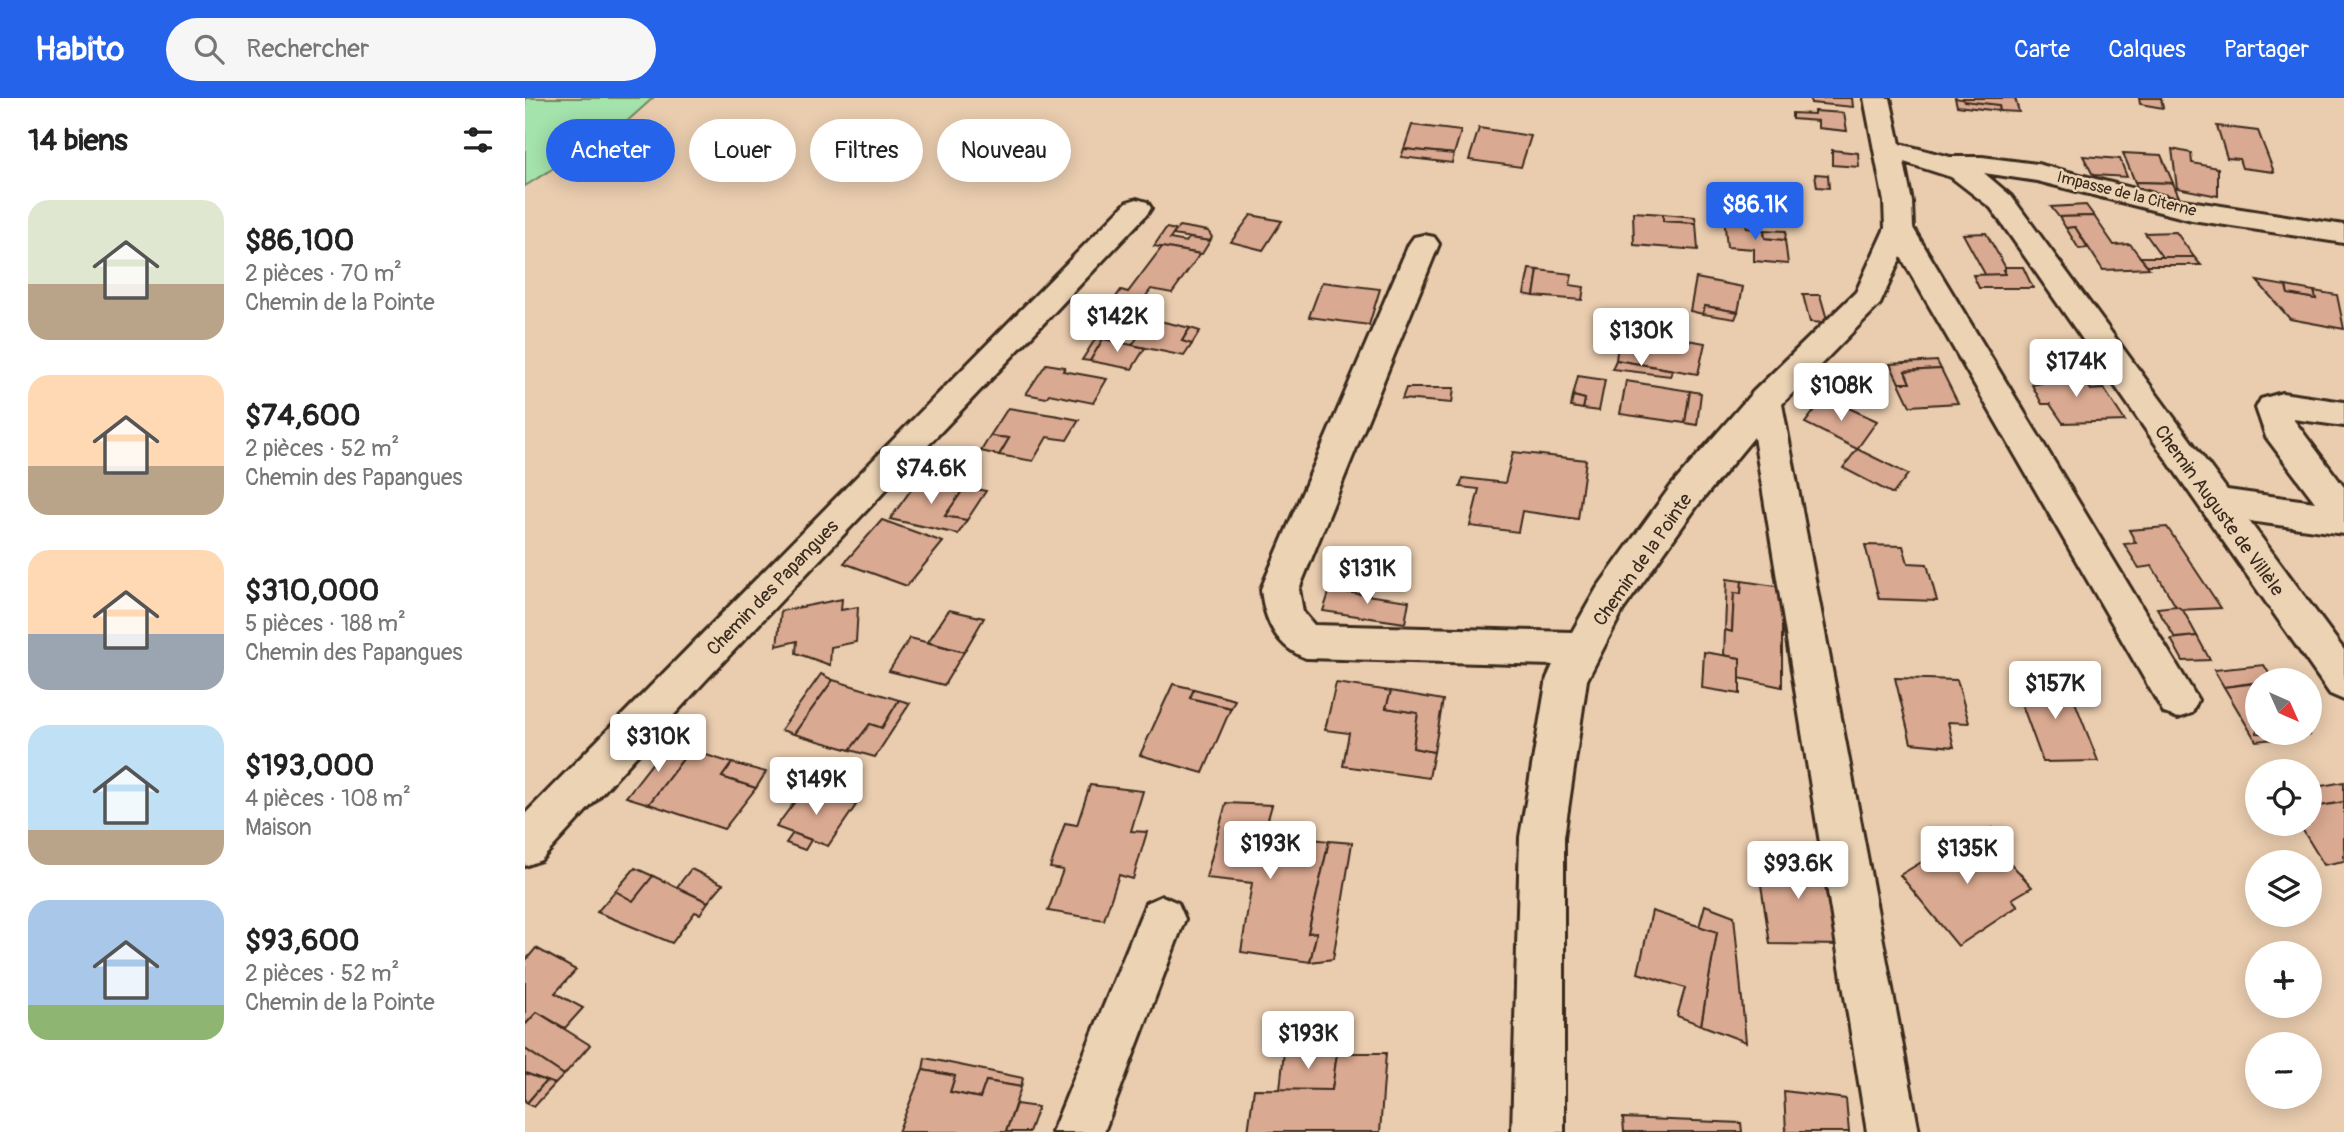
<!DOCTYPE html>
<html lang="fr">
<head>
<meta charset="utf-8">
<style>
  body { margin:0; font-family:Pangolin,sans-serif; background:#f6f6f6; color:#222; height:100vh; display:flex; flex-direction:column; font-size:26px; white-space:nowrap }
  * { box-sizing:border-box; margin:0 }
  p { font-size:23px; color:#767676 }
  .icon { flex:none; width:38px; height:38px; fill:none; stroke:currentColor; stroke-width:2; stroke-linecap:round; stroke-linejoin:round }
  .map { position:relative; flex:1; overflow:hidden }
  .drawer { display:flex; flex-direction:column; background:#fff; width:525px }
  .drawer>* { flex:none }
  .hud { position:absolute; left:21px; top:21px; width:665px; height:63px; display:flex; gap:14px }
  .needle { width:46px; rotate:135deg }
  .fabs { position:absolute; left:1720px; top:570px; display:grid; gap:14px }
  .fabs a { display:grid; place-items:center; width:77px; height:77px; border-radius:50%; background:#fff; box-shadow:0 4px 18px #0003; font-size:35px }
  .price { position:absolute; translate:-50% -60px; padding:0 16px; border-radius:7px; background:#fff; color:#222; font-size:23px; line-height:46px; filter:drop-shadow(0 2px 4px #0008) }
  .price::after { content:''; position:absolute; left:50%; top:42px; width:21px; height:16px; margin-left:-10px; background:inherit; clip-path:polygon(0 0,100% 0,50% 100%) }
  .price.on { background:#2563eb; color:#fff }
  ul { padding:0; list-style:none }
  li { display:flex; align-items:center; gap:21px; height:175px; padding:0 28px }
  li span { display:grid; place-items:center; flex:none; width:196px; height:140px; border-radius:21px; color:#555 }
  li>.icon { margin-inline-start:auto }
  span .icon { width:84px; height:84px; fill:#fffc; stroke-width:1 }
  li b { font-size:30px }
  h2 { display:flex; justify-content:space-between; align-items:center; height:84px; padding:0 28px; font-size:30px }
  .chip { padding:0 24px; border-radius:32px; background:#fff; box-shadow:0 4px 18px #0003; font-size:24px; line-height:63px }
  .chip.on { background:#2563eb; color:#fff }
  header { display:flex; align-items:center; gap:42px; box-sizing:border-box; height:98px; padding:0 35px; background:#2563eb; color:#fff }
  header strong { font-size:33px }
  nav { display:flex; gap:38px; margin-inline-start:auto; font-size:24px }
  .search { width:490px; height:63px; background:#f6f6f6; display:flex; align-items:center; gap:18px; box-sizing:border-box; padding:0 24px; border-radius:38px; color:#767676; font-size:26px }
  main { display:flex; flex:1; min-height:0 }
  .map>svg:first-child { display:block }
  .green { fill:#a4e3ac; stroke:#708665; stroke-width:2 }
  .building { fill:#daa991; stroke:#3b2a1e; stroke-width:2 }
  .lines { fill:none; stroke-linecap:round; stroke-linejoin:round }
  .street-casing { stroke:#3b2a1e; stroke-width:6 }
  .street { fill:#ebd3b4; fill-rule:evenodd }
  .labels { text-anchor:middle; stroke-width:5; stroke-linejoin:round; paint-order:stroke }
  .far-street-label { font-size:16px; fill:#3b2a1e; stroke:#ebd3b4 }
  .street-label { font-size:19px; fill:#3b2a1e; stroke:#ebd3b4 }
</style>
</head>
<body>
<header>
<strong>Habito</strong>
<div class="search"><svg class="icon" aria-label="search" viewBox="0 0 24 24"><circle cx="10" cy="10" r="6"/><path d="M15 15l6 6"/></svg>Rechercher</div>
<nav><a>Carte</a><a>Calques</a><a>Partager</a></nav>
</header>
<main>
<section class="drawer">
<h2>14 biens<svg class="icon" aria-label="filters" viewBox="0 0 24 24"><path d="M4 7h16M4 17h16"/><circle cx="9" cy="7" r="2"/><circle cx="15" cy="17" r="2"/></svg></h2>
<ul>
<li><span style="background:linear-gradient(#dfe7d0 60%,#b9a48a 0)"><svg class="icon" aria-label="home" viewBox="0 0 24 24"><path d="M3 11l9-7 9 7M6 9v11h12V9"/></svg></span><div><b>$86,100</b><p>2 pièces · 70 m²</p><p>Chemin de la Pointe</p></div></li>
<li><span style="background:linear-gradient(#ffd9b3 65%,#b9a48a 0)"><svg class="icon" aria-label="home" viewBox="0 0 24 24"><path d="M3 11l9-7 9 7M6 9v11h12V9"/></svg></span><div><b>$74,600</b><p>2 pièces · 52 m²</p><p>Chemin des Papangues</p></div></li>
<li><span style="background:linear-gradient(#ffd9b3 60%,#9aa5b1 0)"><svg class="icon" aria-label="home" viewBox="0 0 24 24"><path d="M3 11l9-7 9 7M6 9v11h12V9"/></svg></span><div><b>$310,000</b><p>5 pièces · 188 m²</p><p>Chemin des Papangues</p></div></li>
<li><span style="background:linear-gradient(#bfe0f5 75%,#b9a48a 0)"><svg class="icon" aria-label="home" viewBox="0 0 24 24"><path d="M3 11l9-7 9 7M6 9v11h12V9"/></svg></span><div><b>$193,000</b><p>4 pièces · 108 m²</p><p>Maison</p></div></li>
<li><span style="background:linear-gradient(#a9c7e8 75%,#8fb573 0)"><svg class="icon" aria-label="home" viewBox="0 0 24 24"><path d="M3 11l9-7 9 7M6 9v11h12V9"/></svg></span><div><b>$93,600</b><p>2 pièces · 52 m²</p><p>Chemin de la Pointe</p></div></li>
</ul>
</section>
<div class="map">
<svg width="1819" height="1034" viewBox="0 0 1819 1034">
  <rect width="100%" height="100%" fill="#eacdaf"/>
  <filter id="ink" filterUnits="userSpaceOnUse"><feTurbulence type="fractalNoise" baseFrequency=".0143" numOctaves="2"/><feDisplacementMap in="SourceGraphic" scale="14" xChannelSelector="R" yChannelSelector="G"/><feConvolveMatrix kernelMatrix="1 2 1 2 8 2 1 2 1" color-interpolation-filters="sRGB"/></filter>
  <g filter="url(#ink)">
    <!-- green -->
    <polygon class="green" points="0,0 128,0 99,26 0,88"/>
    <!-- building -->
    <g class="building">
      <polygon points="1285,0 1327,0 1328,9 1286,5"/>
      <polygon points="1430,0 1474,7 1475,13 1432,8"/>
      <polygon points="1438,0 1490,0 1494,14 1475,13 1474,7 1439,3"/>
      <polygon points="1614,0 1636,0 1638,10 1615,6"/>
      <polygon points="1289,13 1319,15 1322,33 1293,30 1293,23 1267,21 1267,15 1289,16"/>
      <polygon points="887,27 936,33 929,56 879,51"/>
      <polygon points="1692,28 1733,33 1749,74 1717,70 1714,61 1702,60"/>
      <polygon points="954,30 1006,38 996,69 944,62"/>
      <polygon points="879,51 929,56 927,65 876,59"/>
      <polygon points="1647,51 1666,55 1667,65 1693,70 1693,98 1652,90"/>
      <polygon points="1307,52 1333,55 1334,69 1307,67"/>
      <polygon points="1598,55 1636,57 1648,85 1610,84"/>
      <polygon points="1558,58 1595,61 1602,79 1568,77"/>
      <polygon points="1290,76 1303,77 1304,90 1292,89"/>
      <polygon points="1610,84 1648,85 1654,99 1615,97"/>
      <polygon points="1561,107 1569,118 1534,119 1526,109"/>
      <polygon points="1108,114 1138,116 1138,123 1171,125 1173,152 1109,147"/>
      <polygon points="1138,116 1170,119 1171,125 1138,123"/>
      <polygon points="726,117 757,123 738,152 706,144"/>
      <polygon points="1199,118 1220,120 1222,130 1239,132 1240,140 1260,142 1263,166 1229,163 1229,151 1202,149"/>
      <polygon points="1569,118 1589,147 1605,146 1624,170 1578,172 1550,129 1541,130 1534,119"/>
      <polygon points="654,128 683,133 687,139 685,143 648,137"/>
      <polygon points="1550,129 1563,150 1554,151 1541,130"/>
      <polygon points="641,130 651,132 645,141 661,144 664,140 685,143 677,156 629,148"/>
      <polygon points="1239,132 1261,133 1260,142 1240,140"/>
      <polygon points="1651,134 1669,159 1637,159 1620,135"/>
      <polygon points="1461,135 1482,172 1478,172 1480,176 1461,178 1438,136"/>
      <polygon points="637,149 675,156 647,195 626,191 615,206 607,204 600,213 584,209 596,192 603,194"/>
      <polygon points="1615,159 1669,159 1676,167 1622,167"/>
      <polygon points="1480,169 1498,169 1508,190 1454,190 1448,177 1480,176"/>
      <polygon points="1004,171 1013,172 1009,198 999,196"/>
      <polygon points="1013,172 1047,176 1045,187 1059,189 1057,202 1009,198"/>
      <polygon points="1171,180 1218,189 1213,214 1180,208 1178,216 1165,213"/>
      <polygon points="1732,183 1761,188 1763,196 1791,201 1789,193 1812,197 1819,231 1765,221"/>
      <polygon points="797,184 855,191 844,227 784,219"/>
      <polygon points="1761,188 1789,193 1791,201 1763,196"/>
      <polygon points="1278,197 1295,197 1303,225 1285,224"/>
      <polygon points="1180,208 1213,214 1210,221 1178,216"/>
      <polygon points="626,221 665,230 657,243 667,246 659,258 607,247"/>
      <polygon points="665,230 675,233 667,246 657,243"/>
      <polygon points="1095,230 1180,245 1173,276 1091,262"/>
      <polygon points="571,240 578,241 565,263 557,262"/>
      <polygon points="578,241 607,247 620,250 607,271 565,263"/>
      <polygon points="1562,261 1579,291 1566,292 1554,275 1513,277 1505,265"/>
      <polygon points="1091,262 1148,272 1145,278 1087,271"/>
      <polygon points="1412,263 1416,271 1380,273 1385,285 1374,285 1365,266"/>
      <polygon points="521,266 540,269 538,273 582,281 568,305 524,296 521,300 501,296"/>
      <polygon points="1416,271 1433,305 1385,308 1374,285 1385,285 1380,273"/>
      <polygon points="1554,275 1566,292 1579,291 1600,323 1538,325 1525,306 1517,306 1507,287 1516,285 1513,277"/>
      <polygon points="1053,278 1080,282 1074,313 1058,311 1060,301 1048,298"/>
      <polygon points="1101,283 1165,293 1160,325 1095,316"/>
      <polygon points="881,290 929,290 927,305 877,301"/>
      <polygon points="1165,293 1176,295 1172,327 1160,325"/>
      <polygon points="1048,298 1060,301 1058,311 1046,309"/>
      <polygon points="1300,299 1352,323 1332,351 1280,325"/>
      <polygon points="483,310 534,318 554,322 542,342 522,339 508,363 474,357 484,340 465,338"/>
      <polygon points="465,338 484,340 474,357 456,353"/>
      <polygon points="1332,351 1383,376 1368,396 1318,370"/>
      <polygon points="988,354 1061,362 1053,421 997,413 993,434 945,428 954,391 935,389 938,380 980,385"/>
      <polygon points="396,378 440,389 420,418 442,422 433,436 365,421"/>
      <polygon points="440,389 461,393 442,422 420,418"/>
      <polygon points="357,422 418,444 382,488 319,465"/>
      <polygon points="1642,429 1696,510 1653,512 1627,468 1614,470 1599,446 1611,445 1604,432"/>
      <polygon points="1340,447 1378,448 1383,465 1402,466 1412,503 1354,501"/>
      <polygon points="1202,481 1217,483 1216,496 1209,495 1207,534 1200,532"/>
      <polygon points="1217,483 1257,489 1257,589 1214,580 1215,560 1199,557 1200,532 1207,534 1209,495 1216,496"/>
      <polygon points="805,492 884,503 880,525 798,513"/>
      <polygon points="317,501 316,512 333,509 331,544 306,549 305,567 271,555 272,543 252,548 256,513"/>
      <polygon points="1651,508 1658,512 1672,538 1650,540 1632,510"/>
      <polygon points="424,512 459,520 439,554 403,544"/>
      <polygon points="1672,538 1685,562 1658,563 1646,541"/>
      <polygon points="385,540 439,554 419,587 364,573"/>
      <polygon points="1179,554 1215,560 1215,596 1177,590"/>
      <polygon points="1739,567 1748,582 1699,589 1689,572"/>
      <polygon points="296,576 308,582 269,636 256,632"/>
      <polygon points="1370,580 1432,582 1444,625 1423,624 1429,649 1386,645"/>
      <polygon points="1541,581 1573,663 1518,664 1488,582"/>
      <polygon points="308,582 374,602 357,630 345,626 325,652 269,636"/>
      <polygon points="811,585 866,593 861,610 893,615 888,650 909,654 904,680 818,668 824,635 800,632"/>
      <polygon points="1732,585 1732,635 1786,637 1731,643 1699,589"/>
      <polygon points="648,586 669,591 665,600 706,610 678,675 615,657"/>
      <polygon points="669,591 710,602 706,610 665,600"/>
      <polygon points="866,593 918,602 909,654 888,650 893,615 861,610"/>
      <polygon points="374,602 385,605 350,659 325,652 345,626 357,630"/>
      <polygon points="143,645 165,652 124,706 101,699"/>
      <polygon points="165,652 207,665 197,679 231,690 199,731 124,706"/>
      <polygon points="207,665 241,674 231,690 197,679"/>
      <polygon points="1819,684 1819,704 1796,708 1785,693 1785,690"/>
      <polygon points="565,687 618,693 606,733 622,734 608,781 594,777 579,822 523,813 538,772 525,770 540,725 552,727"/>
      <polygon points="280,690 331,707 303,748 251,729"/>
      <polygon points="1785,693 1796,708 1819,704 1819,763 1799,767 1774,726 1785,726"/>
      <polygon points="701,705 747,707 739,735 804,743 783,835 792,834 785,864 716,854 727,785 681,780"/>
      <polygon points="1467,730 1472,750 1507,789 1487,801 1493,808 1433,848 1375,777 1435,741 1440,747"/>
      <polygon points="268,735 286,742 280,752 261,745"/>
      <polygon points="804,743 827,745 808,861 785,864 792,834 783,835"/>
      <polygon points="1231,754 1267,754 1269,765 1303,765 1319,847 1245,846"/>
      <polygon points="1267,754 1301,755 1303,765 1269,765"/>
      <polygon points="110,770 128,778 108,803 90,793"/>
      <polygon points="166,771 198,786 183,804 152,789"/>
      <polygon points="128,778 183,804 175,816 170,814 147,845 72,814 90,793 108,803"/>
      <polygon points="1180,807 1209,818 1221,944 1176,927 1192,834 1174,829"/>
      <polygon points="1127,813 1192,834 1176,927 1152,918 1160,890 1113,875"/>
      <polygon points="11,850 51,872 30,895 58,910 40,930 12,914 0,927 0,863"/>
      <polygon points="12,914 65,947 39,977 0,951 0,927"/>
      <polygon points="0,951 39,977 30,986 0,975"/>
      <polygon points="759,953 812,955 807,992 755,992"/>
      <polygon points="812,955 861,955 855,1034 723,1034 729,991 807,992"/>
      <polygon points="400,960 498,980 496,989 461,983 455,1000 425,994 430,978 398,972"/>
      <polygon points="398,972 430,978 425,994 455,1000 461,983 496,989 481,1034 373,1034"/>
      <polygon points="0,975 21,983 2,1005 0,1003"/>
      <polygon points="21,983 30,986 9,1009 2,1005"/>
      <polygon points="1259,993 1321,1001 1324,1034 1261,1034"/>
      <polygon points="491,1006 513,1009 504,1034 481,1034"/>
      <polygon points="1098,1020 1216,1025 1217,1034 1099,1034"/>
    </g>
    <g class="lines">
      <defs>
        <g id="street">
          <path d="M1339 0H1365L1375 46 1425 59H1457L1512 66 1645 100 1819 127V145L1667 122 1512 83 1459 75 1486 98 1702 392 1790 404 1741 339 1731 310 1736 301 1757 295 1819 304V328L1768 321 1819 389V436L1724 423 1819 552V602L1805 596 1466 110 1426 79 1379 64 1387 104 1388 130 1673 602 1667 615 1653 620 1639 615 1376 159 1355 206 1257 306 1394 1034H1342L1229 339 1172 408 1098 512 1062 582 1039 739V1034H987L995 739 1022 580 1028 567 781 560C751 549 739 521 736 491L884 146 889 139 899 137 909 139 914 146 774 491 778 514 789 527 1047 534 1072 490 1146 388 1228 294 1331 194 1360 130 1359 104Z"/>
          <polygon points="612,101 622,104 626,110 622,116 180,583 16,762 0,768 0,716 602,104"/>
          <polygon points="637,798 653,805 660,821 579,1034 527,1034 621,805"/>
        </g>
      </defs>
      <!-- street casing -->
      <use href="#street" class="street-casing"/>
      <!-- street -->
      <use href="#street" class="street"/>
    </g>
  </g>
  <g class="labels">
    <!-- far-street labels -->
    <g class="far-street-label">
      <text transform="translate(1602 95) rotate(14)" y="6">Impasse de la Citerne</text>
    </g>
    <!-- street labels -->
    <g class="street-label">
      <text transform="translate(1695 412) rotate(54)" y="7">Chemin Auguste de Villèle</text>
      <text transform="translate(1117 461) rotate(-55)" y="7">Chemin de la Pointe</text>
      <text transform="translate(247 489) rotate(-46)" y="7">Chemin des Papangues</text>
    </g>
  </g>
</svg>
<div class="fabs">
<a><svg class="needle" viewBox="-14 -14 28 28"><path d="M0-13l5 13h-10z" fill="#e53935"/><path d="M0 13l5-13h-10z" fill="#767676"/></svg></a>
<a><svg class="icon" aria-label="locate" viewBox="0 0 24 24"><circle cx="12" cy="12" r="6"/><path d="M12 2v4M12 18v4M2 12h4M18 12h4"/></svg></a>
<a><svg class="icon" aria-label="layers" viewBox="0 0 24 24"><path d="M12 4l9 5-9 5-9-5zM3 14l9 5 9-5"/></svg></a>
<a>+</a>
<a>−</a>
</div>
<b class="price on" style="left:1230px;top:144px">$86.1K</b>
<b class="price" style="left:592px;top:256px">$142K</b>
<b class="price" style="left:1116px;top:270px">$130K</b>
<b class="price" style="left:1551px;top:301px">$174K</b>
<b class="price" style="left:1316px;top:325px">$108K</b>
<b class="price" style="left:406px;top:408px">$74.6K</b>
<b class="price" style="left:842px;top:508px">$131K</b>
<b class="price" style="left:1530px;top:623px">$157K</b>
<b class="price" style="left:133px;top:676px">$310K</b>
<b class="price" style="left:291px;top:719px">$149K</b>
<b class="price" style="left:745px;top:783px">$193K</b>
<b class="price" style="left:1442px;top:788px">$135K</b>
<b class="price" style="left:1273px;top:803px">$93.6K</b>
<b class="price" style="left:783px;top:973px">$193K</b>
<div class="hud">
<a class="chip on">Acheter</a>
<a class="chip">Louer</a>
<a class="chip">Filtres</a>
<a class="chip">Nouveau</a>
</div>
</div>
</main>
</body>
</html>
